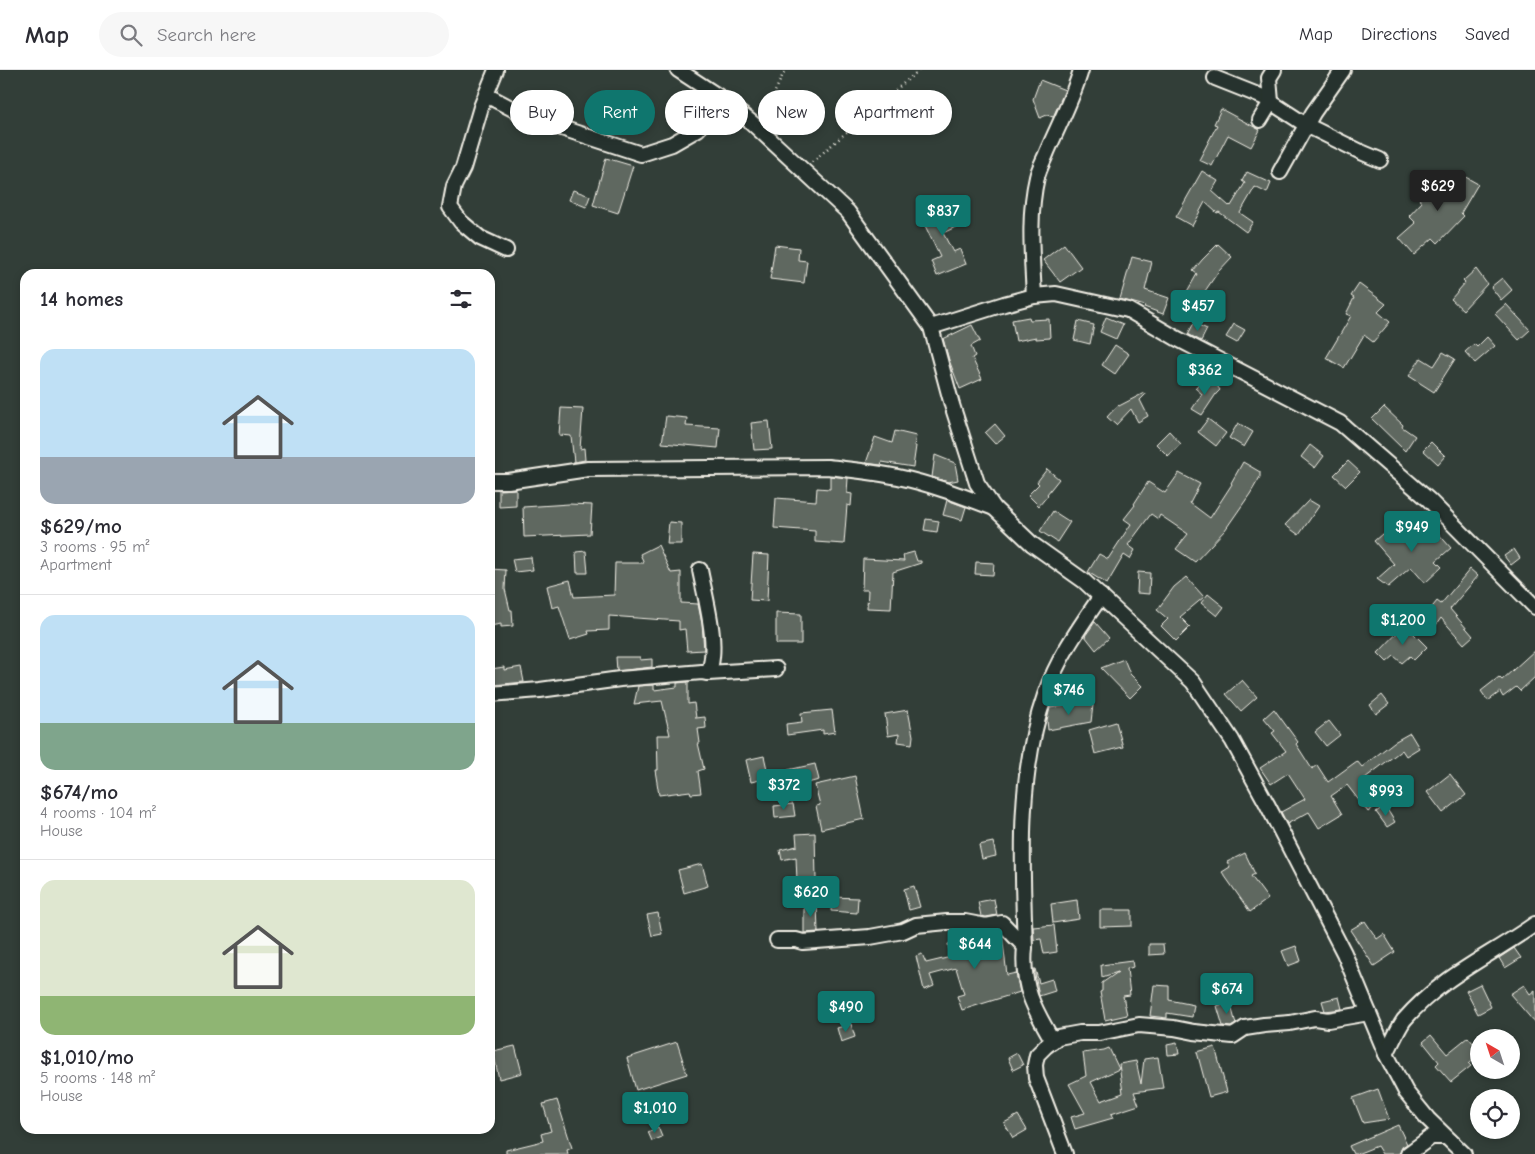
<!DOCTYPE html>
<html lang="en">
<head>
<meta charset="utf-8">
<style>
  body { margin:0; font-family:"Comic Neue",sans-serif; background:#f7f7f7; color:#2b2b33; height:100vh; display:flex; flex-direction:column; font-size:19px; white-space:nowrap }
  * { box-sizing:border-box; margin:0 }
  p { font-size:16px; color:#7c7c81 }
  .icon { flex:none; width:28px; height:28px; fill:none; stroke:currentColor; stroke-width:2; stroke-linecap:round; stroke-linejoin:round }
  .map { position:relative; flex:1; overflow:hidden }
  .drawer { position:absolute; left:20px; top:199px; width:475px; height:865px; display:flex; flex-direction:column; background:#fff; border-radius:15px; box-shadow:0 2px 8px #0003 }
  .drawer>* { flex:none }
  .hud { position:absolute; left:510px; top:20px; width:475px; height:45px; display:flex; gap:10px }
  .needle { width:32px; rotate:321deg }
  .controls { position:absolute; left:1470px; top:959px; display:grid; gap:10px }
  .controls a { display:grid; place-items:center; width:50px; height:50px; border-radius:50%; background:#fff; box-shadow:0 2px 8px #0003; font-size:25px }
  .price { position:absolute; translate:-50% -42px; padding:0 11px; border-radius:5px; background:#0f766e; color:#fff; font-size:16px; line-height:32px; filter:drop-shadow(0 1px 2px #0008) }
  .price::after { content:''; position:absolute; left:50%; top:30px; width:15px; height:11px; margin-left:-8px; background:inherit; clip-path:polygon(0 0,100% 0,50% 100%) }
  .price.current { background:#222; color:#fff }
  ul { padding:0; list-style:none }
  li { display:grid; align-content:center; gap:10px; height:265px; padding:0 20px }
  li+li { border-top:1px solid #e1e1e2 }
  li span { display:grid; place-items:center; height:155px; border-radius:15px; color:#555 }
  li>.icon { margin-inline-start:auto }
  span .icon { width:90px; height:90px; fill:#fffc; stroke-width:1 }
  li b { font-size:21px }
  h2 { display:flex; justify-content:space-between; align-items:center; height:60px; padding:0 20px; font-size:21px }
  .pill { padding:0 18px; border-radius:22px; background:#fff; box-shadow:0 2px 8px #0003; font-size:18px; line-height:45px }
  .pill.current { background:#0f766e; color:#fff }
  header { display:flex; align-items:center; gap:30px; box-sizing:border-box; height:70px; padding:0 25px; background:#fff; border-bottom:1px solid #e1e1e2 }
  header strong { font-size:24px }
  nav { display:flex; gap:28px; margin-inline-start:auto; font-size:18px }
  .search { width:350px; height:45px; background:#f7f7f7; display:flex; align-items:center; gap:12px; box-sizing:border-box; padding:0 18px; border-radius:28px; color:#7c7c81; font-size:19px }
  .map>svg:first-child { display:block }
  .building { fill:#5f6861; stroke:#f4f1e8 }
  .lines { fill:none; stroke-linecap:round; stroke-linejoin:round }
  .minor-casing { stroke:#f4f1e8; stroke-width:18 }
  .path { stroke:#f4f1e8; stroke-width:2.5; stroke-dasharray:1 4; stroke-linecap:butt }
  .minor { stroke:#26332d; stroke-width:14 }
</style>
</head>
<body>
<header>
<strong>Map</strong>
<div class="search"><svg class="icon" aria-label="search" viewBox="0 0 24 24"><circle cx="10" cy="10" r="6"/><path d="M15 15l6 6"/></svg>Search here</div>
<nav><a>Map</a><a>Directions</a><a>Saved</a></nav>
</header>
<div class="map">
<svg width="1535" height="1084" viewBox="0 0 1535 1084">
  <rect width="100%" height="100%" fill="#323e38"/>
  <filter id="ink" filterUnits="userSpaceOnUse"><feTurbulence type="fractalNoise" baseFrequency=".02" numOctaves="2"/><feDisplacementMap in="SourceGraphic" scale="10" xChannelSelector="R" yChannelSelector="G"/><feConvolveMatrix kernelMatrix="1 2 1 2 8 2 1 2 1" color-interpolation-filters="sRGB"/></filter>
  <g filter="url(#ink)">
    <!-- building -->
    <g class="building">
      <polygon points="1040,10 1065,20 1053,47 1047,45 1040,48 1033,29"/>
      <polygon points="1221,39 1260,60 1251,77 1228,65 1212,96 1199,90 1217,55 1214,54"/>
      <polygon points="606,88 633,96 618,143 593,135"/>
      <polygon points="1202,101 1218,111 1212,121 1229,136 1230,135 1231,136 1245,113 1242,111 1247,102 1271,113 1267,123 1255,117 1240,143 1253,152 1246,162 1219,142 1217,143 1205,132 1192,156 1176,147"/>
      <polygon points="1441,103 1456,115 1462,105 1478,114 1461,143 1464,146 1438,173 1433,168 1414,185 1399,168 1416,153 1409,146 1422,132 1419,130"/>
      <polygon points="573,120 590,126 586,137 569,130"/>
      <polygon points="937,134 940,141 952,135 962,154 943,163 953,182 960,179 966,194 937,206 931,191 940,187 919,143"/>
      <polygon points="1064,174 1081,197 1060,212 1043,190"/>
      <polygon points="1218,174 1232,187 1218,202 1205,221 1211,224 1201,243 1181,232 1197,204 1193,201 1202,190"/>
      <polygon points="775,175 799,178 798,190 807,191 804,213 770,209"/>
      <polygon points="1132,187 1152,192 1145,220 1169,228 1163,244 1144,237 1145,236 1120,229"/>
      <polygon points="1476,199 1487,214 1463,240 1451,229 1465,213 1463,211"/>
      <polygon points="1502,208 1512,220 1501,230 1491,217"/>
      <polygon points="1359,214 1386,234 1378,242 1390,252 1373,272 1364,265 1344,298 1326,288 1351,246 1346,244 1354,228 1351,226"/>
      <polygon points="1506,234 1530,260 1519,270 1495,244"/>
      <polygon points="1029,247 1030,250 1049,249 1050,268 1036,269 1036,267 1016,271 1012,250"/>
      <polygon points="1106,247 1123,254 1116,269 1100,262"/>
      <polygon points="1078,251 1094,255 1090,274 1074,270"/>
      <polygon points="1194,253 1207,259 1201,271 1188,264"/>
      <polygon points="1234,254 1245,260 1237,273 1226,267"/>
      <polygon points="972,255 980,271 971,276 975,286 972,288 982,309 960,319 949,290 943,269"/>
      <polygon points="1487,267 1495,276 1475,293 1465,282 1474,274 1477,277"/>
      <polygon points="1115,275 1129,284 1115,304 1102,295"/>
      <polygon points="1443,282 1455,289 1434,322 1409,306 1421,288 1434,296"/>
      <polygon points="1203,309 1209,315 1214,311 1220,320 1216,324 1202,345 1192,339 1202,324 1195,318"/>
      <polygon points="1144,323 1145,325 1140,330 1148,346 1138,352 1131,339 1116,355 1107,347 1118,335 1119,336"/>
      <polygon points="1384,337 1403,355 1402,357 1415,366 1405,381 1372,349"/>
      <polygon points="561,338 583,339 580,379 584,378 585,390 574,392 571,366 559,365"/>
      <polygon points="666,346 687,348 686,356 720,358 718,378 662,373"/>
      <polygon points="1208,349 1226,363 1216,376 1198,362"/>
      <polygon points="769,351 772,379 754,380 751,353"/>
      <polygon points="1238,353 1253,362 1244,377 1229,368"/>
      <polygon points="995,354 1005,366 995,374 985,363"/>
      <polygon points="895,361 916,366 914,376 916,376 913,397 882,392 881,395 866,393 875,367 892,373"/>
      <polygon points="1169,361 1181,374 1168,386 1156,374"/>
      <polygon points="1431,372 1445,386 1438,394 1423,380"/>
      <polygon points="1310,375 1324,386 1315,398 1301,387"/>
      <polygon points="935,385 955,393 958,410 948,412 932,407"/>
      <polygon points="1348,391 1360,402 1346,416 1334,405"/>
      <polygon points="1243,392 1260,402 1260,407 1250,424 1225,460 1195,492 1176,479 1188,464 1160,445 1158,449 1151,444 1128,475 1135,480 1130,489 1124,485 1107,514 1088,502 1099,484 1108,489 1131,454 1124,449 1135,435 1134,434 1148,412 1165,423 1179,403 1200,414 1190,433 1210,448 1232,414 1231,413"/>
      <polygon points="1047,399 1059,409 1047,424 1048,425 1039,436 1028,425 1039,414 1037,412"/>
      <polygon points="830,406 848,408 847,423 852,424 851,436 847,435 844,474 815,472 815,461 774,458 776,428 816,431 817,418 830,419"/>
      <polygon points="516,419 516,436 499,437 499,420"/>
      <polygon points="947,430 966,437 962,450 943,445"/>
      <polygon points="1309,430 1319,436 1299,465 1285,455"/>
      <polygon points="569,434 592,435 590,464 524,467 523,437"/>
      <polygon points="1053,441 1070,452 1057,472 1040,461"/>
      <polygon points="926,449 939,451 937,462 924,460"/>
      <polygon points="1411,449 1429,469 1437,462 1451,478 1436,491 1442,497 1425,513 1411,497 1388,517 1377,509 1394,494 1374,471 1382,464 1388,470"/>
      <polygon points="669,452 681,453 681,474 667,474"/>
      <polygon points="658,475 671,503 681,502 681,533 698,534 702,554 704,580 687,581 685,559 679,560 679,551 609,546 609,560 588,561 589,564 570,570 559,536 552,538 547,516 570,510 574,527 614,525 615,493 644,493 640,484"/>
      <polygon points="1514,479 1520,488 1511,495 1504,486"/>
      <polygon points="586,481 588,503 577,503 576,482"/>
      <polygon points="914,482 917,491 921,491 921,493 893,502 891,539 867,538 868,520 862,520 863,489 904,491 903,485"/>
      <polygon points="753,484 769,485 767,531 750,530"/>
      <polygon points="531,487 533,500 515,502 512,489"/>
      <polygon points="976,492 994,493 993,505 975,504"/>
      <polygon points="490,499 506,500 505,519 510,540 512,540 513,556 501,557 501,554 490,556"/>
      <polygon points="1470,499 1478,506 1450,539 1473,566 1464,574 1441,548 1436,555 1425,546 1437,531 1441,534"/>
      <polygon points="1138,502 1150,503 1149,524 1137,523"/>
      <polygon points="1186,507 1204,527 1180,547 1190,557 1176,571 1161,556 1168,549 1157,540 1174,517"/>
      <polygon points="1208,524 1224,537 1217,546 1201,533"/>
      <polygon points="776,543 801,544 801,574 776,574"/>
      <polygon points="1095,552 1109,568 1096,580 1085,566"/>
      <polygon points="1405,555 1427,577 1414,590 1410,586 1402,593 1394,586 1387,592 1378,583"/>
      <polygon points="1535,580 1535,607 1520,621 1516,617 1503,627 1500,622 1488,631 1481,621 1499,607 1502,610"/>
      <polygon points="616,587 640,587 640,590 652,589 652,597 617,601"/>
      <polygon points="1124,589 1130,604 1142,616 1130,628 1101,598"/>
      <polygon points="504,597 504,600 521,597 524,612 493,615 491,599"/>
      <polygon points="1242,610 1257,627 1241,641 1226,624"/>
      <polygon points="688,612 688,634 694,633 696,648 705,647 706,658 698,659 700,673 698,673 704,699 698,701 701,723 691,724 690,721 659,725 655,700 658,700 657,665 670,665 662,631 634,634 638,616 654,615 654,620 677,617 677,613"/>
      <polygon points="1382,625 1389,634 1376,644 1370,635"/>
      <polygon points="1079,633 1093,635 1091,652 1048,660 1047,650 1050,638"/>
      <polygon points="1274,639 1298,672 1296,674 1312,699 1317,695 1328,712 1357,691 1362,697 1394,672 1410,663 1419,678 1406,686 1402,680 1361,711 1378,734 1368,742 1347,715 1331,726 1342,744 1319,758 1309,742 1287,754 1281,742 1305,729 1288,703 1271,714 1260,698 1286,681 1272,663 1275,661 1264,648"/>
      <polygon points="832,640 835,662 823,664 823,660 787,665 786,654 802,652 801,643"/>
      <polygon points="908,640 913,666 912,674 898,672 899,664 888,666 885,644"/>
      <polygon points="1329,651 1340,665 1326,676 1315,662"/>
      <polygon points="1116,652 1123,677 1095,684 1089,660"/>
      <polygon points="764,686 769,708 751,712 746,690"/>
      <polygon points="815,694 819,710 792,717 788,700"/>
      <polygon points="1450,704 1466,725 1443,743 1427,722"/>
      <polygon points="855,706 864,749 821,759 816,736 820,735 815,715"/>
      <polygon points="793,734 795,746 775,748 774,736"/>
      <polygon points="1385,736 1395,752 1387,757 1376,742"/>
      <polygon points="815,763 816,810 797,811 796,787 782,790 780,780 797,776 796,764"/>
      <polygon points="993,772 996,786 982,789 979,775"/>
      <polygon points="1245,783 1255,804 1251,806 1268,829 1250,842 1222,802 1230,797 1227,792"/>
      <polygon points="702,794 708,816 684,823 678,800"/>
      <polygon points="914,816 920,837 909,840 904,819"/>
      <polygon points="832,827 858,828 857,843 831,841"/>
      <polygon points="994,829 997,845 986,847 981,846 978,832"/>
      <polygon points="1077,830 1079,849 1053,853 1051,834"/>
      <polygon points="804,833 817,833 818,862 804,863"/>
      <polygon points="1100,840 1132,840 1132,856 1100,857"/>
      <polygon points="658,843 662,864 652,866 647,845"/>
      <polygon points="1365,851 1377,869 1384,864 1395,882 1374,896 1350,860"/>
      <polygon points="1054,855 1057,882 1044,884 1041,869 1034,870 1033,857"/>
      <polygon points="999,862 1002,865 1007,905 1016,903 1020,922 962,940 957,926 964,924 956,898 930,905 934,916 924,920 916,886 922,884 926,893 951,887 948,874 985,867 984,865"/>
      <polygon points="1149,874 1163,874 1164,884 1149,885"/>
      <polygon points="1296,876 1301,891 1288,896 1282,881"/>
      <polygon points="1514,878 1521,888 1505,898 1499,888"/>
      <polygon points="1132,891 1133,897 1127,899 1130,925 1123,926 1127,945 1105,950 1100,922 1102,921 1102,913 1118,902 1102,907 1101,895"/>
      <polygon points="1034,899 1035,899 1039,913 1052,909 1055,921 1039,926"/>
      <polygon points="1480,914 1491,937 1478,944 1466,921"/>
      <polygon points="1154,915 1169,916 1169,930 1194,935 1192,947 1167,943 1167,948 1150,946"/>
      <polygon points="1524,915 1530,924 1535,920 1535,953 1510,924"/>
      <polygon points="1339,927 1342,939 1325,941 1322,931"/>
      <polygon points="1230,932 1236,954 1231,957 1223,956 1217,936"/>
      <polygon points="851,954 855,967 841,972 837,958"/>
      <polygon points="1431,965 1447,984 1468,967 1479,980 1479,985 1469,994 1471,996 1451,1012 1436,995 1439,992 1423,972"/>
      <polygon points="677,972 687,1004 636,1020 627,988"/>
      <polygon points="1177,973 1179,984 1168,985 1167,975"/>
      <polygon points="515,976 522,1003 499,1009 493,981"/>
      <polygon points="1215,977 1227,1022 1209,1027 1197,982"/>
      <polygon points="1109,978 1119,999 1091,1012 1101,1031 1123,1023 1119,994 1136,991 1141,1014 1144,989 1158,987 1163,1018 1134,1022 1139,1035 1111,1044 1113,1048 1075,1059 1071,1047 1085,1043 1069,1014 1086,1006 1083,983 1104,980"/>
      <polygon points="1017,983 1023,995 1013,1000 1008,988"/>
      <polygon points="1378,1019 1389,1049 1363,1053 1353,1028"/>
      <polygon points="557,1030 572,1078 567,1080 568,1084 506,1084 506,1080 543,1071 541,1064 551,1061 543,1034"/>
      <polygon points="1018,1045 1027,1060 1013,1068 1004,1053"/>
      <polygon points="1398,1055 1407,1074 1402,1077 1400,1083 1397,1084 1382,1084 1377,1076 1357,1084 1353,1084 1349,1076"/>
      <polygon points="658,1057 662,1067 652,1071 648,1062"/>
    </g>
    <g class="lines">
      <defs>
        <g id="minor">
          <polyline points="496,0 481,37 463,98 454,116 450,137 461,152 480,168 506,180"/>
          <polyline points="678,0 721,28 751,52 848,142 931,257 952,335 977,413 994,438 1032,474 1084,511 1193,612 1232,670 1267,734 1344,883 1386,984 1406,1022 1428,1049 1464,1084"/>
          <polyline points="1215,8 1263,27 1306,55 1361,82 1380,90"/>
          <polyline points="486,25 528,47 641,84 672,74 698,59 721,28"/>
          <polyline points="1260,50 1271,32 1269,8 1274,0"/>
          <polyline points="1280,102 1313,43 1343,0"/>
          <path d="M1034 226C1032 187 1028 145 1037 107 1039 98 1044 90 1047 82 1059 54 1073 28 1081 0"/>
          <polyline points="931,257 1004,234 1034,226 1056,224 1128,240 1176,268 1340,353 1429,430 1535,537"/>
          <path d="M490 411H508L588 399 828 397C852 400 875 402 898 407 931 414 962 426 994 438"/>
          <path d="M700 500C705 527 720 578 708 603"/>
          <polyline points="490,624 540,620 620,609 702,602 708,603 776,599"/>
          <polyline points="777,870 796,870 803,872 870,867 903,861 916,855 947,852 965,852 986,856 1002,853 1025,877"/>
          <path d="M1053 971C1034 939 1021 916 1025 877 1022 793 1017 705 1045 625 1057 589 1079 558 1101 526"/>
          <path d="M1386 984C1392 973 1397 960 1404 950 1442 906 1490 886 1535 854"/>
          <polyline points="1065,1084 1036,1008 1035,995 1037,985 1046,976 1058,967 1080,963 1099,963 1139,955 1174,958 1194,962 1233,966 1245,958 1264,955 1290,953 1315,948 1328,950 1369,943"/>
          <polyline points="1408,1084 1431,1067 1445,1067"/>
        </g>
      </defs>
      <!-- minor casing -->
      <use href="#minor" class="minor-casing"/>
      <!-- path -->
      <g class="path">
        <polyline points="760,41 774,24 785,0"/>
        <polyline points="812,92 919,0"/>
      </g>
      <!-- minor -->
      <use href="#minor" class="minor"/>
    </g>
  </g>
</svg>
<div class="controls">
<a><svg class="needle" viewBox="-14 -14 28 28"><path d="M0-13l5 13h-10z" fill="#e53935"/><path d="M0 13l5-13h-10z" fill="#7c7c81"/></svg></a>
<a><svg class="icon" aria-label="locate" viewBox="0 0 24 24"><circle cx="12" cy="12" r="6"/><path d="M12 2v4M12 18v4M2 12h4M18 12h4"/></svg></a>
</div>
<b class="price current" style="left:1438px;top:142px">$629</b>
<b class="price" style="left:943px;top:167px">$837</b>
<b class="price" style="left:1198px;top:262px">$457</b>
<b class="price" style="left:1205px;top:326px">$362</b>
<b class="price" style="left:1412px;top:483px">$949</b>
<b class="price" style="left:1403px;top:576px">$1,200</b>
<b class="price" style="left:1069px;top:646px">$746</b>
<b class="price" style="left:784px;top:741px">$372</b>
<b class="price" style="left:1386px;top:747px">$993</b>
<b class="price" style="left:811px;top:848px">$620</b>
<b class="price" style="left:975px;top:900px">$644</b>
<b class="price" style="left:1227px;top:945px">$674</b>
<b class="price" style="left:846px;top:963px">$490</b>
<b class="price" style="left:655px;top:1064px">$1,010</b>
<div class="hud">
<a class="pill">Buy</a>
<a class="pill current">Rent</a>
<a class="pill">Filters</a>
<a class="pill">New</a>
<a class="pill">Apartment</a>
</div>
<section class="drawer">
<h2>14 homes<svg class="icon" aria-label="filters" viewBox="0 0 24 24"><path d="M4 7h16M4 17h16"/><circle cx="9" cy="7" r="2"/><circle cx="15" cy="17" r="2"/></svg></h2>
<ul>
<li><span style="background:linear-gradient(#bfe0f5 70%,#9aa5b1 0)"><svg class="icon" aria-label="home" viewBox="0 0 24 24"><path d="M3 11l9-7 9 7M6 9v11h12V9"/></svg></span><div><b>$629/mo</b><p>3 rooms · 95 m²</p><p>Apartment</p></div></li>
<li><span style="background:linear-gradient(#bfe0f5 70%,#7fa58c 0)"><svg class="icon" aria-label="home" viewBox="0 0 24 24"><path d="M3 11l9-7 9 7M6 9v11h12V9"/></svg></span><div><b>$674/mo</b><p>4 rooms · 104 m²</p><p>House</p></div></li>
<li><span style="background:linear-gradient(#dfe7d0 75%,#8fb573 0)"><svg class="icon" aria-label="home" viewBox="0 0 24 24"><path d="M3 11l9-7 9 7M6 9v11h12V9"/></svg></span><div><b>$1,010/mo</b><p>5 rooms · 148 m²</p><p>House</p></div></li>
</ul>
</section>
</div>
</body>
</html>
